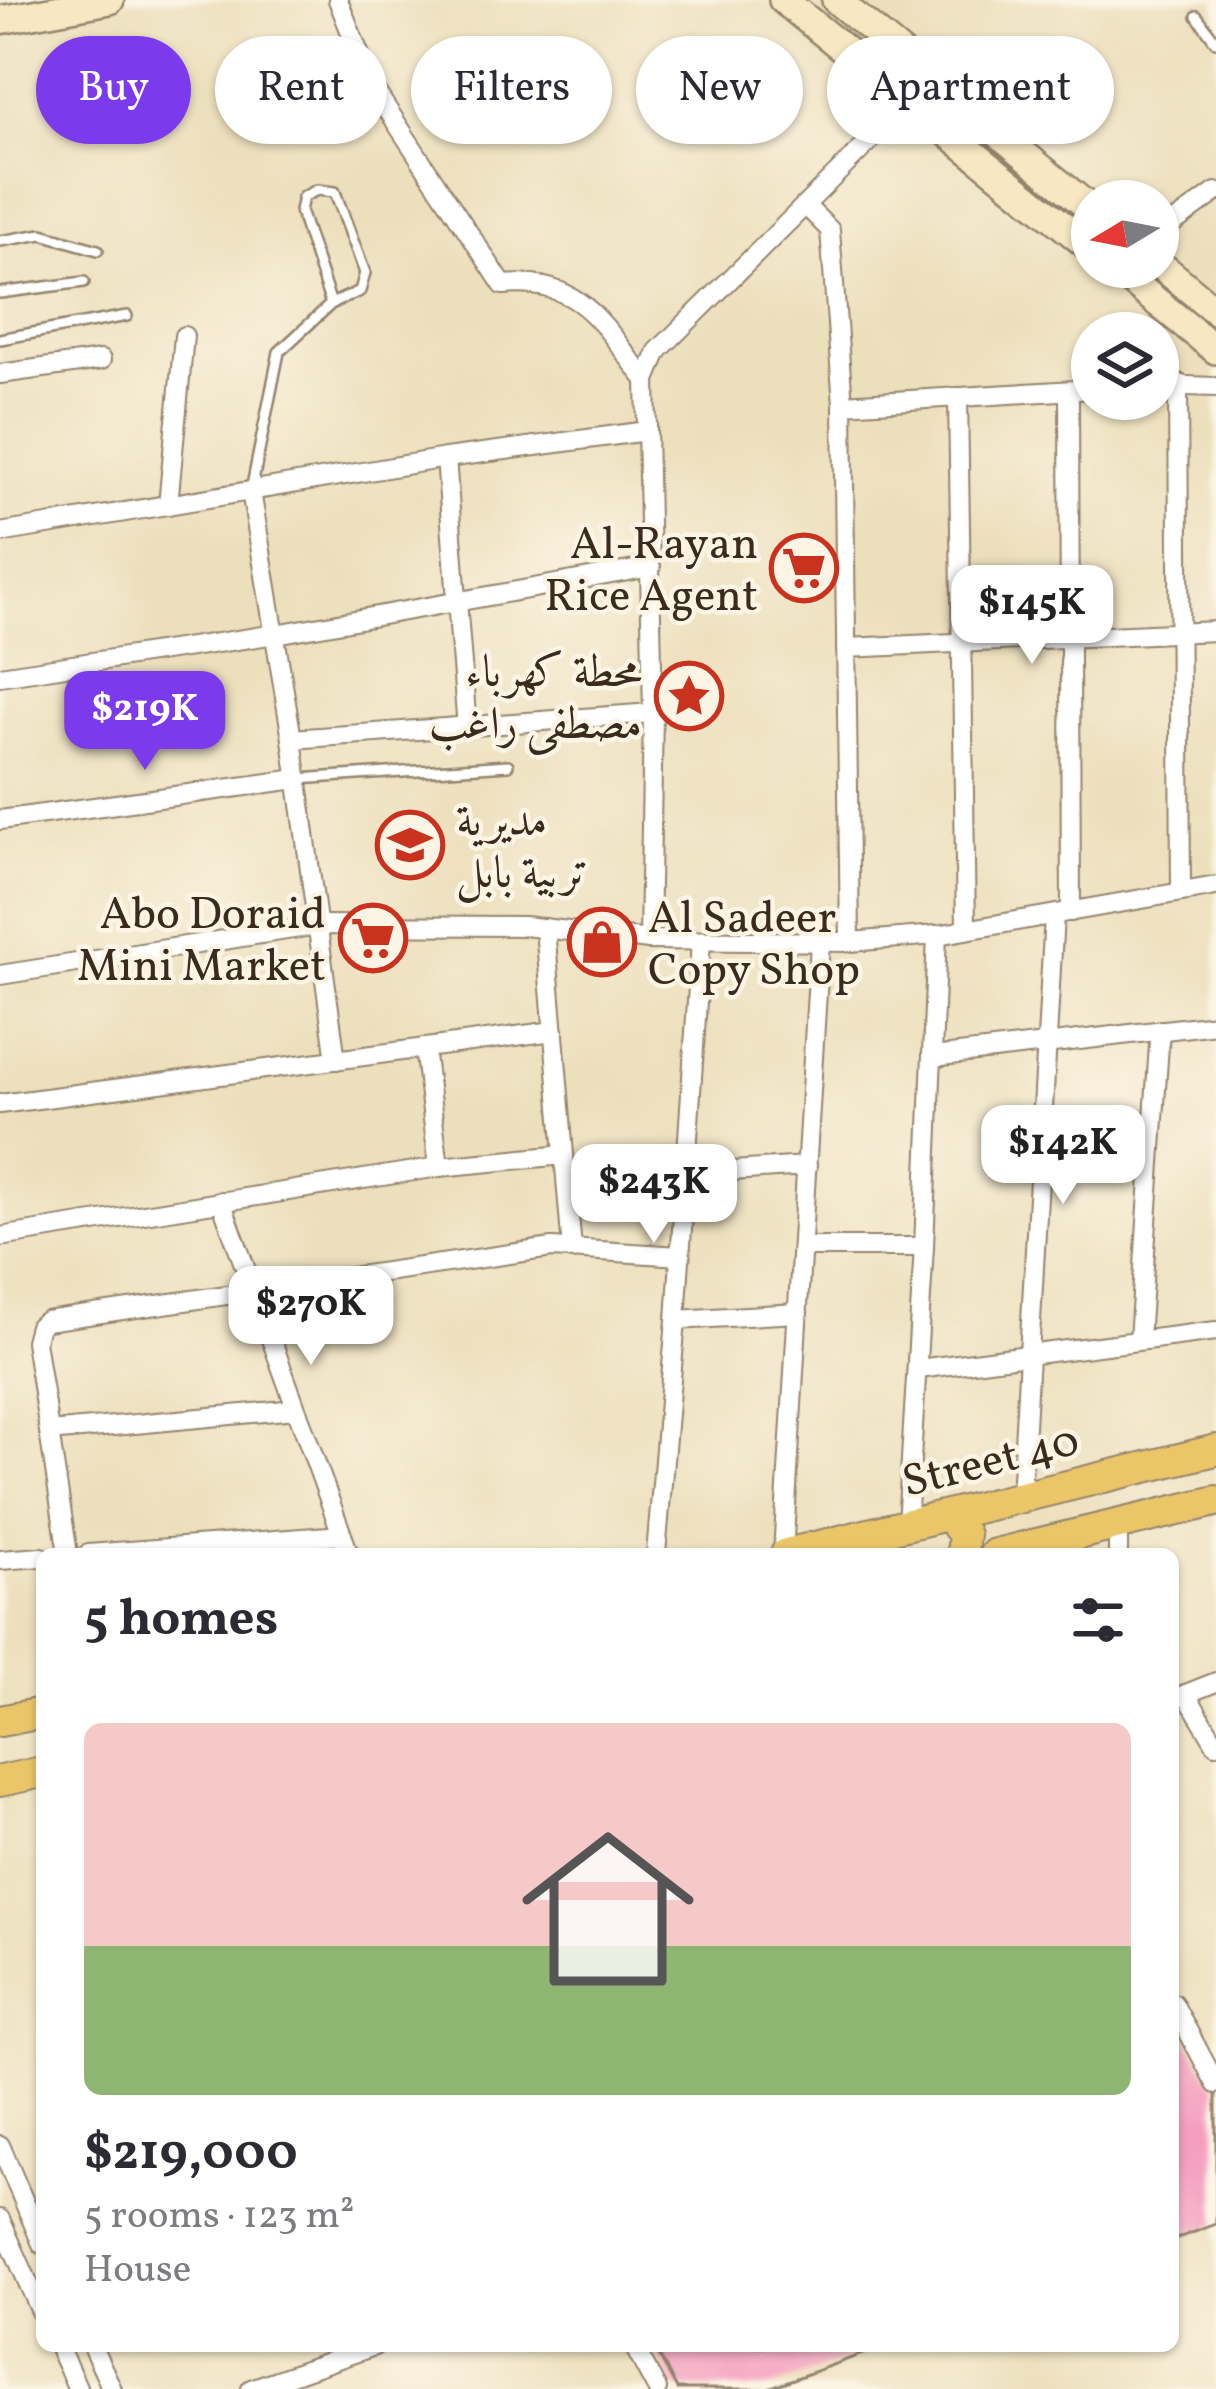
<!DOCTYPE html>
<html lang="en">
<head>
<meta charset="utf-8">
<style>
  body { margin:0; font-family:Vollkorn,Amiri,serif; background:#f7f7f7; color:#2b2b33; height:100vh; display:flex; flex-direction:column; font-size:45px; white-space:nowrap }
  * { box-sizing:border-box; margin:0 }
  p { font-size:39px; color:#7c7c81 }
  .icon { flex:none; width:66px; height:66px; fill:none; stroke:currentColor; stroke-width:2; stroke-linecap:round; stroke-linejoin:round }
  .map { position:relative; flex:1; overflow:hidden }
  .side { position:absolute; left:36px; top:1548px; width:1143px; height:804px; display:flex; flex-direction:column; background:#fff; border-radius:18px; box-shadow:0 3px 9px #0004 }
  .side>* { flex:none }
  .hud { position:absolute; left:36px; top:36px; width:1146px; height:108px; display:flex; gap:24px }
  .needle { width:78px; rotate:260deg }
  .tools { position:absolute; left:1071px; top:180px; display:grid; gap:24px }
  .tools a { display:grid; place-items:center; width:108px; height:108px; border-radius:50%; background:#fff; box-shadow:0 3px 9px #0004; font-size:60px }
  .price { position:absolute; translate:-50% -102px; padding:0 27px; border-radius:24px; background:#fff; color:#222; font-size:39px; line-height:78px; filter:drop-shadow(0 3px 6px #0008) }
  .price::after { content:''; position:absolute; left:50%; top:72px; width:36px; height:27px; margin-left:-18px; background:inherit; clip-path:polygon(0 0,100% 0,50% 100%) }
  .price.current { background:#7c3aed; color:#fff }
  ul { padding:0; list-style:none }
  li { display:grid; align-content:center; gap:24px; height:636px; padding:0 48px }
  li+li { border-top:3px solid #e1e1e2 }
  li span { display:grid; place-items:center; height:372px; border-radius:18px; color:#555 }
  li>.icon { margin-inline-start:auto }
  span .icon { width:216px; height:216px; fill:#fffc; stroke-width:1 }
  li b { font-size:51px }
  h2 { display:flex; justify-content:space-between; align-items:center; height:144px; padding:0 48px; font-size:51px }
  .tag { padding:0 42px; border-radius:54px; background:#fff; box-shadow:0 3px 9px #0004; font-size:42px; line-height:108px }
  .tag.current { background:#7c3aed; color:#fff }
  .map>svg:first-child { display:block }
  .building { fill:#f49fc0 }
  .lines { fill:none; stroke-linecap:round; stroke-linejoin:round }
  .lane-casing { stroke:#94846d; stroke-width:14 }
  .street-casing { stroke:#94846d; stroke-width:22 }
  .secondary-casing { stroke:#94846d; stroke-width:32 }
  .primary-casing { stroke:#94846d; stroke-width:34 }
  .lane { stroke:#fff; stroke-width:9 }
  .street { stroke:#fff; stroke-width:18 }
  .secondary { stroke:#f7e8c3; stroke-width:27 }
  .primary { stroke:#ebc669; stroke-width:30 }
  .labels { text-anchor:middle; stroke-width:9; stroke-linejoin:round; paint-order:stroke }
  .poi-label { font-size:45px; fill:#3b2a1e; stroke:#fcf5e5; text-anchor:end }
  .street-label { font-size:45px; fill:#3b2a1e; stroke:#fcf5e5 }
</style>
</head>
<body>
<div class="map">
<svg width="1216" height="2389" viewBox="0 0 1216 2389">
  <rect width="100%" height="100%" fill="#fcf5e5"/>
  <filter id="ink" filterUnits="userSpaceOnUse"><feTurbulence type="fractalNoise" baseFrequency=".00833" numOctaves="2"/><feDisplacementMap in="SourceGraphic" scale="24" xChannelSelector="R" yChannelSelector="G"/><feConvolveMatrix kernelMatrix="1 2 1 2 8 2 1 2 1" color-interpolation-filters="sRGB"/></filter>
  <filter id="wash" filterUnits="userSpaceOnUse"><feTurbulence type="fractalNoise" baseFrequency=".004" numOctaves="4" result="noise"/><feDisplacementMap in="SourceGraphic" scale="48" xChannelSelector="R" yChannelSelector="G"/><feGaussianBlur stdDeviation="2.7" result="paint"/><feColorMatrix in="noise" values="0 0 0 0 0 0 0 0 0 0 0 0 0 0 0 0 0 1.4 0 .05"/><feComposite in="paint" operator="in"/></filter>
  <g filter="url(#wash)">
    <rect width="100%" height="100%" fill="#ecdfbc"/>
    <g id="blocks">
      <!-- building -->
      <g class="building">
        <polygon points="1173,2016 1216,2088 1216,2224 1173,2240"/>
        <polygon points="654,2346 882,2346 882,2347 766,2389 677,2389"/>
      </g>
    </g>
  </g>
  <g filter="url(#ink)">
    <use href="#blocks" fill-opacity="0" stroke="#94846d" stroke-width="3"/>
    <g class="lines">
      <defs>
        <g id="lane">
          <polyline points="1197,16 1216,42"/>
          <polyline points="0,241 42,234 98,250"/>
          <polyline points="0,293 84,282"/>
          <polyline points="0,339 127,316"/>
          <polyline points="251,491 279,352 331,304 360,291 365,273 335,192 317,190 303,197 300,211 331,304"/>
          <polyline points="298,779 508,765"/>
        </g>
        <g id="street">
          <path d="M338 0 372 86 503 285C582 277 603 326 646 380"/>
          <polyline points="806,206 830,230 843,404 850,942"/>
          <polyline points="1158,234 1216,192"/>
          <polyline points="0,374 101,360"/>
          <polyline points="1178,383 1181,892"/>
          <polyline points="1158,385 1216,387"/>
          <polyline points="1069,391 1071,912"/>
          <polyline points="958,397 966,929"/>
          <polyline points="843,404 1092,389"/>
          <polyline points="446,458 467,729"/>
          <polyline points="251,491 292,739 336,1060"/>
          <polyline points="168,505 184,336"/>
          <polyline points="0,533 446,458 647,431"/>
          <polyline points="846,648 1216,631"/>
          <polyline points="0,676 276,634 651,567"/>
          <polyline points="292,739 653,713"/>
          <polyline points="0,820 297,779"/>
          <polyline points="545,928 572,1250"/>
          <polyline points="649,940 653,713 646,380 658,351 910,101"/>
          <polyline points="0,975 319,925 524,926 649,940 850,942 937,935 1216,886"/>
          <polyline points="424,1048 439,1167"/>
          <polyline points="933,1057 1216,1024"/>
          <polyline points="0,1104 554,1031"/>
          <polyline points="686,1174 807,1166"/>
          <polyline points="221,1201 349,1554"/>
          <polyline points="0,1237 439,1167 564,1155"/>
          <polyline points="802,1247 924,1247"/>
          <polyline points="676,1320 798,1313"/>
          <polyline points="1139,1340 1160,1030"/>
          <polyline points="918,1369 1216,1331"/>
          <polyline points="49,1432 296,1409"/>
          <polyline points="1021,1497 1054,915"/>
          <polyline points="907,1525 924,1247 937,935"/>
          <polyline points="1118,1525 1118,1554"/>
          <polyline points="68,1554 35,1341 39,1326 46,1321 552,1248 681,1256"/>
          <polyline points="88,1554 342,1535"/>
          <polyline points="656,1554 676,1320 701,941"/>
          <polyline points="783,1554 820,942"/>
          <polyline points="0,1560 42,1557"/>
          <polyline points="1186,1694 1216,1744"/>
          <polyline points="1173,1699 1216,1682"/>
          <polyline points="1173,2003 1216,2084"/>
          <polyline points="0,2145 42,2244"/>
          <polyline points="0,2219 42,2314"/>
          <polyline points="58,2346 78,2389"/>
          <polyline points="92,2346 112,2389"/>
          <polyline points="634,2346 657,2389"/>
          <polyline points="251,2389 374,2346"/>
        </g>
        <g id="secondary">
          <polyline points="783,0 1092,249"/>
          <polyline points="836,0 1092,210"/>
          <polyline points="0,20 110,0"/>
          <polyline points="1158,263 1216,311"/>
          <polyline points="1114,267 1216,350"/>
        </g>
        <g id="primary">
          <polyline points="949,1515 964,1535 962,1554"/>
          <polyline points="786,1554 1216,1450"/>
          <polyline points="995,1554 1216,1501"/>
          <polyline points="0,1721 42,1713"/>
          <polyline points="0,1781 42,1772"/>
        </g>
      </defs>
      <!-- lane casing -->
      <use href="#lane" class="lane-casing"/>
      <!-- street casing -->
      <use href="#street" class="street-casing"/>
      <!-- secondary casing -->
      <use href="#secondary" class="secondary-casing"/>
      <!-- primary casing -->
      <use href="#primary" class="primary-casing"/>
      <!-- lane -->
      <use href="#lane" class="lane"/>
      <!-- street -->
      <use href="#street" class="street"/>
      <!-- secondary -->
      <use href="#secondary" class="secondary"/>
      <!-- primary -->
      <use href="#primary" class="primary"/>
    </g>
  </g>
  <!-- icons -->
  <defs>
    <symbol id="supermarket-ring" viewBox="-11 -11 22 22"><circle r="9.5" fill="#fcf5e5" stroke="#c8321e" stroke-width="1.5"/><path d="M-6-5.5h2.5l.6 2H6L4.5 2H-2.5L-4.4-4H-6ZM-1.5 3.2a1.3 1.3 0 1 0 .1 0ZM3 3.2a1.3 1.3 0 1 0 .1 0Z" fill="#c8321e"/></symbol>
    <symbol id="sight-ring" viewBox="-11 -11 22 22"><circle r="9.5" fill="#fcf5e5" stroke="#c8321e" stroke-width="1.5"/><path d="M0-6L1.8-2.2L6-1.7L2.9 1.2L3.7 5.4L0 3.3L-3.7 5.4L-2.9 1.2L-6-1.7L-1.8-2.2Z" fill="#c8321e"/></symbol>
    <symbol id="school-ring" viewBox="-11 -11 22 22"><circle r="9.5" fill="#fcf5e5" stroke="#c8321e" stroke-width="1.5"/><path d="M0-5L7-2L0 1L-7-2ZM-4 1L0 2.5L4 1V4Q0 6-4 4Z" fill="#c8321e"/></symbol>
    <symbol id="shop-ring" viewBox="-11 -11 22 22"><circle r="9.5" fill="#fcf5e5" stroke="#c8321e" stroke-width="1.5"/><path d="M-5-2.5h2.3a2.7 3.5 0 0 1 5.4 0H5L5.5 6h-11ZM-1.5-2.5h3a1.5 2.3 0 0 0-3 0Z" fill="#c8321e"/></symbol>
  </defs>
  <g fill-rule="evenodd">
    <use href="#supermarket-ring" x="766" y="530" width="76" height="76"/>
    <use href="#sight-ring" x="651" y="658" width="76" height="76"/>
    <use href="#school-ring" x="372" y="807" width="76" height="76"/>
    <use href="#supermarket-ring" x="335" y="900" width="76" height="76"/>
    <use href="#shop-ring" x="564" y="904" width="76" height="76"/>
  </g>
  <g class="labels">
    <!-- poi labels -->
    <g class="poi-label">
      <text x="758" y="558">Al-Rayan<tspan x="758" dy="52">Rice Agent</tspan></text>
      <text x="642" y="686">محطة كهرباء<tspan x="642" dy="52">مصطفى راغب</tspan></text>
      <text x="456" y="835" text-anchor="start">مديرية<tspan x="456" dy="52">تربية بابل</tspan></text>
      <text x="326" y="928">Abo Doraid<tspan x="326" dy="52">Mini Market</tspan></text>
      <text x="648" y="932" text-anchor="start">Al Sadeer<tspan x="648" dy="52">Copy Shop</tspan></text>
    </g>
    <!-- street labels -->
    <g class="street-label">
      <text transform="translate(990 1459) rotate(-14)" y="16">Street 40</text>
    </g>
  </g>
</svg>
<div class="tools">
<a><svg class="needle" viewBox="-14 -14 28 28"><path d="M0-13l5 13h-10z" fill="#e53935"/><path d="M0 13l5-13h-10z" fill="#7c7c81"/></svg></a>
<a><svg class="icon" aria-label="layers" viewBox="0 0 24 24"><path d="M12 4l9 5-9 5-9-5zM3 14l9 5 9-5"/></svg></a>
</div>
<b class="price" style="left:1032px;top:667px">$145K</b>
<b class="price current" style="left:145px;top:773px">$219K</b>
<b class="price" style="left:1063px;top:1207px">$142K</b>
<b class="price" style="left:654px;top:1246px">$243K</b>
<b class="price" style="left:311px;top:1368px">$270K</b>
<div class="hud">
<a class="tag current">Buy</a>
<a class="tag">Rent</a>
<a class="tag">Filters</a>
<a class="tag">New</a>
<a class="tag">Apartment</a>
</div>
<section class="side">
<h2>5 homes<svg class="icon" aria-label="filters" viewBox="0 0 24 24"><path d="M4 7h16M4 17h16"/><circle cx="9" cy="7" r="2"/><circle cx="15" cy="17" r="2"/></svg></h2>
<ul>
<li><span style="background:linear-gradient(#f6c9c9 60%,#8fb573 0)"><svg class="icon" aria-label="home" viewBox="0 0 24 24"><path d="M3 11l9-7 9 7M6 9v11h12V9"/></svg></span><div><b>$219,000</b><p>5 rooms · 123 m²</p><p>House</p></div></li>
</ul>
</section>
</div>
</body>
</html>
